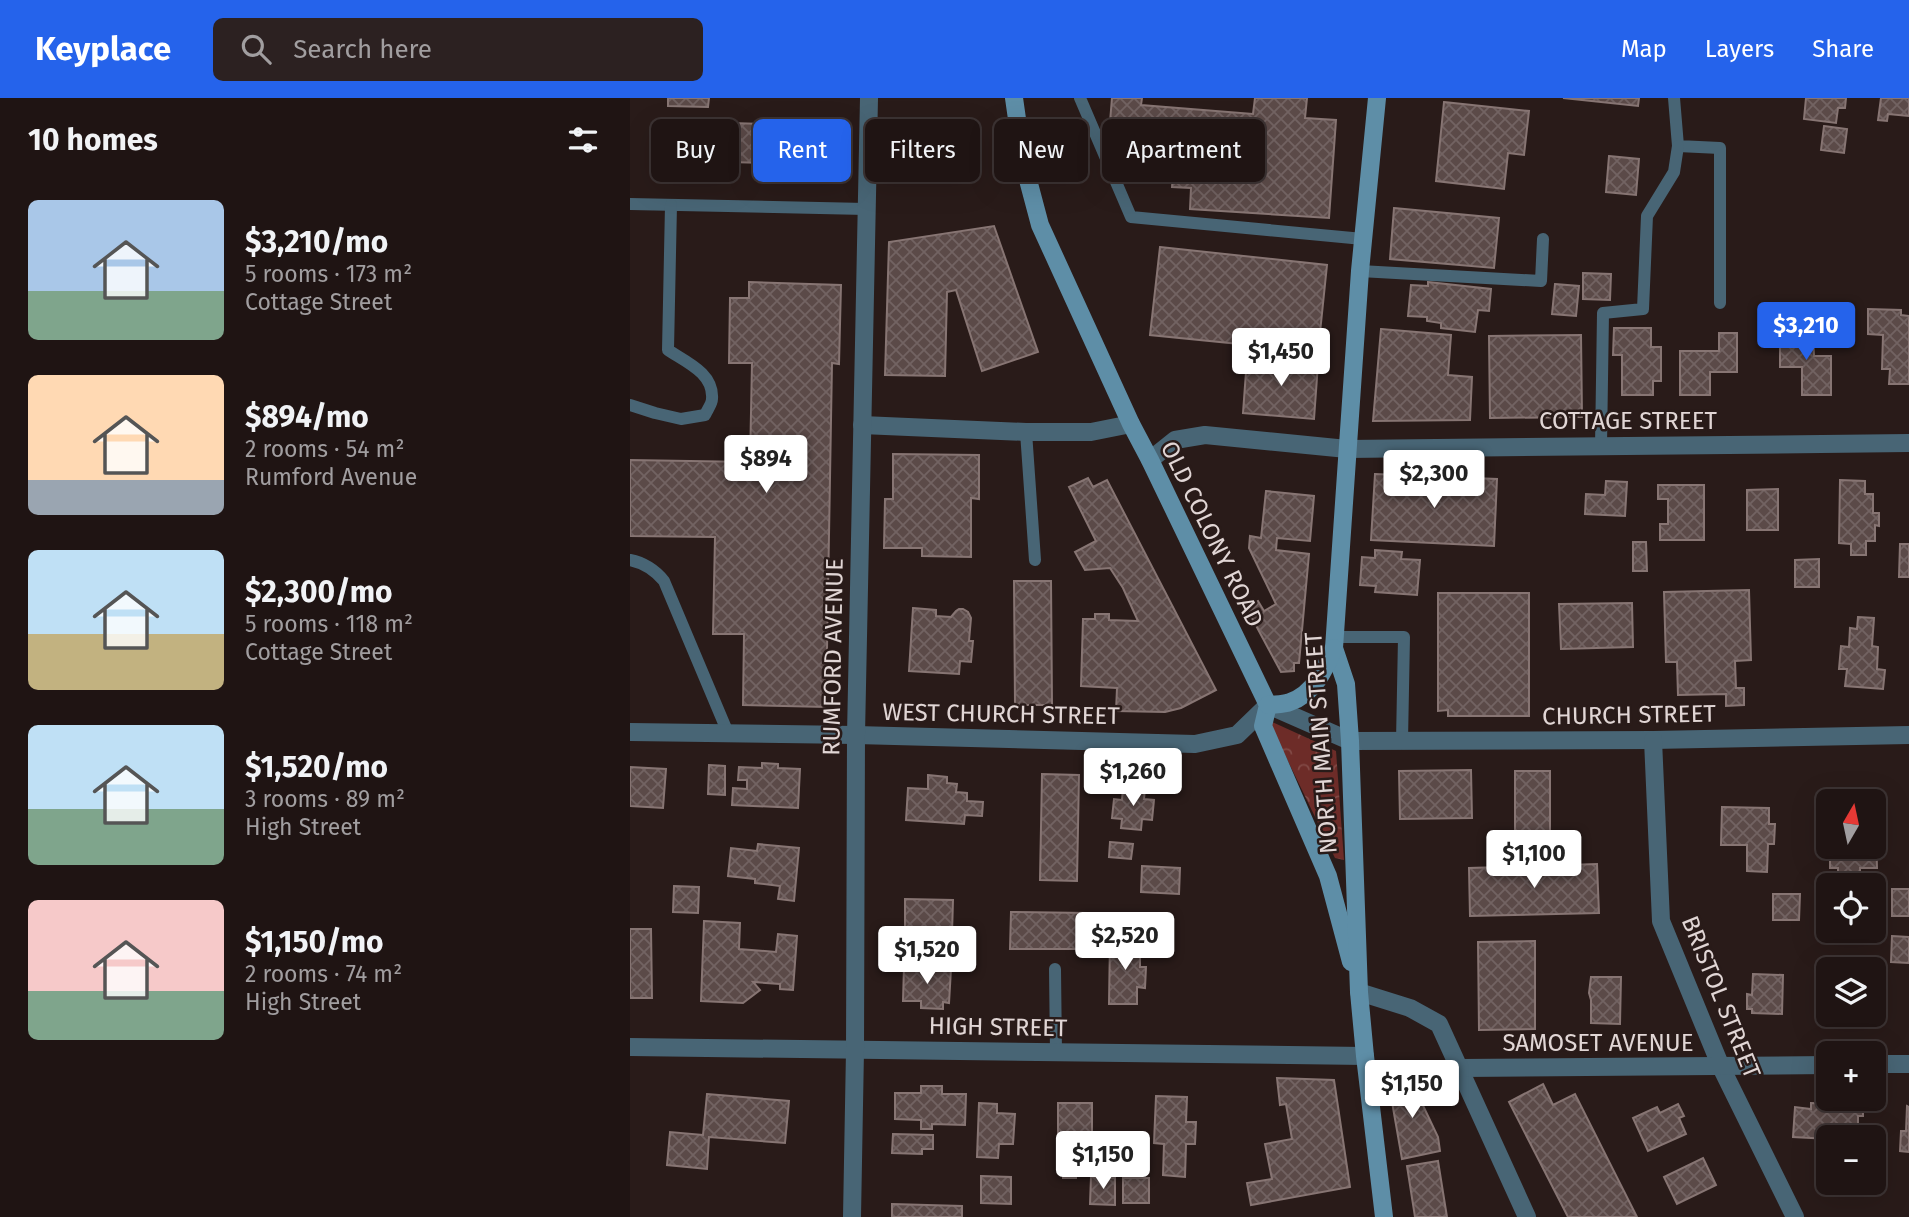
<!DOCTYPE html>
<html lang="en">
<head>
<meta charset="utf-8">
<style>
  body { margin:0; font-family:"Fira Sans",sans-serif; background:#2c2121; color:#f1f3f6; height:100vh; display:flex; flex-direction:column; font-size:26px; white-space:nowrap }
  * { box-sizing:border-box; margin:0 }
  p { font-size:23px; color:#a19ea0 }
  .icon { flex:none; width:38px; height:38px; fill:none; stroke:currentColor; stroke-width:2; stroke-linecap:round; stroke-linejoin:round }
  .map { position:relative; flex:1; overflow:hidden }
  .drawer { display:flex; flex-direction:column; background:#1f1413; width:630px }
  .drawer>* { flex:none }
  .banner { position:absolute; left:21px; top:21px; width:665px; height:63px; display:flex; gap:14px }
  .needle { width:46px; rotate:9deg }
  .buttons { position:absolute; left:1186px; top:691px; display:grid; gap:14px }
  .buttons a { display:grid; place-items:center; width:70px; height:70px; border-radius:10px; background:#1f1413; box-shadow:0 7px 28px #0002,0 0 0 2px #3c3333; font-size:35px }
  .price { position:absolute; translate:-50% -60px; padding:0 16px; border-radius:7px; background:#fff; color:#222; font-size:23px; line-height:46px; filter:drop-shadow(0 2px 4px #0008) }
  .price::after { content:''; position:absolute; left:50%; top:42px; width:21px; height:16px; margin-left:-10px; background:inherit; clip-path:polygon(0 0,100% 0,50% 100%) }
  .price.selected { background:#2563eb; color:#fff }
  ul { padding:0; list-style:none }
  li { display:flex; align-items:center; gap:21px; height:175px; padding:0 28px }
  li span { display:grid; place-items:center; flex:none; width:196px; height:140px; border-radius:10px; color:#555 }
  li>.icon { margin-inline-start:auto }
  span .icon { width:84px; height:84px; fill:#fffc; stroke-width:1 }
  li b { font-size:30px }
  h2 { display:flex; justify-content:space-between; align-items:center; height:84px; padding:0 28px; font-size:30px }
  .chip { padding:0 24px; border-radius:10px; background:#1f1413; box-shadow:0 7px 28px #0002,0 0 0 2px #3c3333; font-size:24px; line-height:63px }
  .chip.selected { background:#2563eb; color:#fff }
  header { display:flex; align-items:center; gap:42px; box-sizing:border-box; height:98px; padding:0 35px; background:#2563eb; color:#fff }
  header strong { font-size:33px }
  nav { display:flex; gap:38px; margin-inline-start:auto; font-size:24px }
  .search { width:490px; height:63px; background:#2c2121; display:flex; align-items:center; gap:18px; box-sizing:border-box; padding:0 24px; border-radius:10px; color:#a19ea0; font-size:26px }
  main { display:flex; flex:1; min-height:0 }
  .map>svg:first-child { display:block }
  .park { fill:url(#park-crowns) }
  .building { fill:url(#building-cross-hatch); stroke:#877573; stroke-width:2 }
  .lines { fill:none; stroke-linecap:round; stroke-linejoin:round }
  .service { stroke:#486575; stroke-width:12 }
  .minor { stroke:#486575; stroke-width:18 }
  .secondary { stroke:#5e8ea7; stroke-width:18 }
  .labels { text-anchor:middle; stroke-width:5; stroke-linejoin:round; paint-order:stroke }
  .street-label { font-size:24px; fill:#e1d6d5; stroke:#291b19 }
</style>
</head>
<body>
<header>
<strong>Keyplace</strong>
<div class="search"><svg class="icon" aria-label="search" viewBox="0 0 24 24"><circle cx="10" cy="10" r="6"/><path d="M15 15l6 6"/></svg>Search here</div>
<nav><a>Map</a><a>Layers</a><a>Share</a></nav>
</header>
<main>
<section class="drawer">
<h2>10 homes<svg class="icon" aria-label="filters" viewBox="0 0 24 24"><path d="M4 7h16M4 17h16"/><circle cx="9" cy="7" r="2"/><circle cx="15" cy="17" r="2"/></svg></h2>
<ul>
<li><span style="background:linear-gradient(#a9c7e8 65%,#7fa58c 0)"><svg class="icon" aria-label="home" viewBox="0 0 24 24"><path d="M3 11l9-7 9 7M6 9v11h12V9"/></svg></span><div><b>$3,210/mo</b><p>5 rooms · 173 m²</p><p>Cottage Street</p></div></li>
<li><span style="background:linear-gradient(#ffd9b3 75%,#9aa5b1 0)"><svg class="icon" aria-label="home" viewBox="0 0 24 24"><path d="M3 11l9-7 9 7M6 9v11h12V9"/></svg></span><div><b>$894/mo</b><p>2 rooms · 54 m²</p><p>Rumford Avenue</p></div></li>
<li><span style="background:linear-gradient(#bfe0f5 60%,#c2b280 0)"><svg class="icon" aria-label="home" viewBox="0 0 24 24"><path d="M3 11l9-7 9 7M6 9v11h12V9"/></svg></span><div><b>$2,300/mo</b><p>5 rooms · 118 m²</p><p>Cottage Street</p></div></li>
<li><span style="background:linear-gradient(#bfe0f5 60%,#7fa58c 0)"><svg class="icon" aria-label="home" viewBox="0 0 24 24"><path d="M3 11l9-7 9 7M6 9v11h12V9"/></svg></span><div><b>$1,520/mo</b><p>3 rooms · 89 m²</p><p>High Street</p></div></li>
<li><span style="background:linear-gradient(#f6c9c9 65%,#7fa58c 0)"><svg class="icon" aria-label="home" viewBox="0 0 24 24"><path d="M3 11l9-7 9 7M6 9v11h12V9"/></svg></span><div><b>$1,150/mo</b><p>2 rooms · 74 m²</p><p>High Street</p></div></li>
</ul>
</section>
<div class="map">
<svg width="1279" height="1119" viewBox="0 0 1279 1119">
  <defs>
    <pattern id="park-crowns" width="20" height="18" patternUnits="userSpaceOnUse" patternTransform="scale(1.75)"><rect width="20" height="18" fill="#6d2c28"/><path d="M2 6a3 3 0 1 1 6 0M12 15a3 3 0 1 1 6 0" fill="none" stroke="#824a46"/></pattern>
    <pattern id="building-cross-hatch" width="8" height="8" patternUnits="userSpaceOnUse" patternTransform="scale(1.75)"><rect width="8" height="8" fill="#5b4a48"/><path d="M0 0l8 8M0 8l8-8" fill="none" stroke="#726362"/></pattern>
  </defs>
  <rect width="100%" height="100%" fill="#291b19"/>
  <!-- park -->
  <polygon class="park" points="638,622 706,653 714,762 705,760"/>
  <!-- building -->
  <g class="building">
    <polygon points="38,0 79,0 78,9 38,8"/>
    <polygon points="482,0 512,0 511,7 623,16 625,0 677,0 675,20 706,22 699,120 560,111 561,90 542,89 544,63 565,64 565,54 546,52 548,28 480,24"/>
    <polygon points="933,0 1009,0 1008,8"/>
    <polygon points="1176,0 1216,0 1215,10 1208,10 1206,25 1174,21"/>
    <polygon points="1251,0 1279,0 1279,18 1258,16 1257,23 1248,22"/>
    <polygon points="814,4 899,13 894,57 878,55 874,91 806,83"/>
    <polygon points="35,23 205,28 204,67 34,62"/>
    <polygon points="1194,28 1217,31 1214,55 1191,52"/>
    <polygon points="979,58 1009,61 1006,97 976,94"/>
    <polygon points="764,110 869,120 864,170 760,161"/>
    <polygon points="364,128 408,254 352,273 326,192 317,194 315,278 255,277 259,144"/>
    <polygon points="530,149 697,167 688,254 520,237"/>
    <polygon points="953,175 981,176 980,202 953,201"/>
    <polygon points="119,184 211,187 209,266 202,265 196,609 113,607 114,536 83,536 85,439 0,438 0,362 120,364 122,265 99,265 100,200 119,200"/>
    <polygon points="798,184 861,191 859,213 848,212 845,234 811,230 811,225 797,223 797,219 778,218 781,187 798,188"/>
    <polygon points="925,186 949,188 946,218 922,216"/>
    <polygon points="1238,211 1271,212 1271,217 1279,218 1279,286 1259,286 1260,271 1252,271 1253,237 1238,236"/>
    <polygon points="984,230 1021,230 1021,249 1031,249 1031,283 1023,283 1023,297 992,297 992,257 983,257"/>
    <polygon points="751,231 821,237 818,277 842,279 840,322 743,323"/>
    <polygon points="1150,233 1183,233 1184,258 1201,258 1201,297 1172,297 1172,269 1150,269"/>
    <polygon points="1089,235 1107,235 1107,274 1080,274 1080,297 1050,297 1050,253 1089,253"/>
    <polygon points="951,237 952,319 860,320 859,238"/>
    <polygon points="617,260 688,266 684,321 613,315"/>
    <polygon points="263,356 349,357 349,401 341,400 341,459 292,458 292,450 254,450 255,401 263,401"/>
    <polygon points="745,376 867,381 864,448 741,442"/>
    <polygon points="458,380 463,389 477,382 586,592 551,610 535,614 486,613 487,590 451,588 453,521 465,521 465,516 479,516 479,522 508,523 493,490 480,470 455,472 445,454 466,443 439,389"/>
    <polygon points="1210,382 1235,383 1235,396 1243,396 1243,415 1249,415 1249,428 1245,427 1245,443 1236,443 1236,457 1221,457 1221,446 1209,445"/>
    <polygon points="976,383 997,384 995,418 955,416 956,396 975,397"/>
    <polygon points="1028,387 1074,387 1074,442 1030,442 1030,426 1038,426 1038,401 1028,401"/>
    <polygon points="1148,391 1148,432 1117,432 1117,392"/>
    <polygon points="636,393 684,398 680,443 647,440 646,452 679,456 669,565 664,565 664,573 651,574 616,509 628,503 634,513 646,506 619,450 620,438 631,440"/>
    <polygon points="1003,444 1016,444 1017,473 1003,473"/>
    <polygon points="1270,446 1279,446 1279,479 1269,479"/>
    <polygon points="745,452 772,454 771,461 790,462 787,497 745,494 746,488 730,487 732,459 745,460"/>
    <polygon points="1189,461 1189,489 1165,489 1165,462"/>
    <polygon points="384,483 421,483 422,607 385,607"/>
    <polygon points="1119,492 1121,562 1105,563 1106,590 1114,590 1114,607 1096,608 1096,596 1048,597 1047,564 1036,564 1034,494"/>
    <polygon points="808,495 899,495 899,618 818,618 818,612 808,613"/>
    <polygon points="1002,505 1003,549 931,551 929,506"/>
    <polygon points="283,510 306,512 306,518 321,519 326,513 329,511 333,511 338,514 341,520 339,543 343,543 341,564 330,563 329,576 279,573"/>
    <polygon points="1228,519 1244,520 1242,548 1248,549 1247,571 1255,572 1253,591 1215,588 1217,571 1209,571 1211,548 1219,549 1220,530 1227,531"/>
    <polygon points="132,665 148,666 148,670 170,671 168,710 102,707 103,690 117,691 117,682 108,682 109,669 132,670"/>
    <polygon points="79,667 95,668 95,697 78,696"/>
    <polygon points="0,669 36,671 33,710 0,708"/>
    <polygon points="841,672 842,720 770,721 769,673"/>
    <rect x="885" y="673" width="35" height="64"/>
    <polygon points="412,676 449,677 447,783 410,782"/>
    <polygon points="298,677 317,679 317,685 327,686 326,694 337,695 337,703 353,704 352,718 335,717 334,726 276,722 278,690 298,691"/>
    <polygon points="493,689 515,691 514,701 524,702 522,722 512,721 511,732 491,730 492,721 482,720 484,701 492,702"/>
    <polygon points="1245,696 1247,770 1230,770 1230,779 1208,779 1208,770 1200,770 1200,749 1244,749 1244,704 1199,704 1199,729 1197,729 1196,697"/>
    <polygon points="1092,709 1139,710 1139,726 1145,726 1144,746 1138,746 1137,774 1117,773 1117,747 1091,747"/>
    <polygon points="480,744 503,746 501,761 479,759"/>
    <polygon points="128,746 169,750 164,803 148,801 150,788 125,785 125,781 98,778 101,750 127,753"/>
    <polygon points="967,766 969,815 840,818 839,770"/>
    <polygon points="512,768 550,770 549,796 511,794"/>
    <polygon points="44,788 69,789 68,815 43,814"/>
    <rect x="1262" y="791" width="17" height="27"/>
    <polygon points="1143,796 1170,796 1169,822 1143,822"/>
    <polygon points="275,801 323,802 322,836 275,835"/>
    <polygon points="381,814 457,815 456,851 380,851"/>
    <polygon points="74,823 110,825 109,851 146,854 148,836 167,838 163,892 150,891 150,886 123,884 130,892 113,905 71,903"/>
    <polygon points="0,831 21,831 22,900 0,900"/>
    <polygon points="1262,838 1279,839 1279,865 1261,864"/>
    <polygon points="480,842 510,843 510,869 516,869 515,890 507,889 507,906 479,906"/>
    <polygon points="905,843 905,931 849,932 848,844"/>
    <polygon points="274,868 321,871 319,905 313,904 313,911 291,910 291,903 273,903"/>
    <polygon points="1209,869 1246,870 1245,888 1252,888 1251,917 1244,917 1244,872 1209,872"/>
    <polygon points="1123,876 1153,877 1152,916 1122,915 1122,911 1117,911 1117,896 1122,897"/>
    <polygon points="961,879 991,879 990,926 961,925 961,902 959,895"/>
    <polygon points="779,978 808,1039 810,1053 772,1061 758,981"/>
    <polygon points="647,980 704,982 720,1089 621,1107 617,1085 642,1081 635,1046 662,1041 656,1006 650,1007"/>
    <polygon points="913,986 923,1007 945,996 1007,1119 938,1119 879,1004"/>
    <polygon points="291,988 312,988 312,996 336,996 335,1027 302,1026 302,1031 291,1031 291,1022 265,1021 265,995 291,995"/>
    <polygon points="77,996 159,1003 155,1045 79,1039 77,1071 37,1067 40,1034 73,1037"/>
    <polygon points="526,998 557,999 556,1024 566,1024 565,1046 556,1046 555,1079 533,1077 534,1046 524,1045"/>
    <polygon points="349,1005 367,1006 367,1015 385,1016 383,1046 369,1046 368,1060 347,1059"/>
    <polygon points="428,1005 462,1005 462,1044 456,1044 456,1063 446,1063 446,1080 433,1080 433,1044 428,1044"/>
    <polygon points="1181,1005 1203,1006 1202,1010 1233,1012 1233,1018 1228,1018 1228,1029 1203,1028 1202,1040 1199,1040 1199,1041 1163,1039 1165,1009 1181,1011"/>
    <polygon points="1048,1006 1054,1018 1049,1020 1056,1036 1018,1053 1003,1020 1027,1009 1030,1015"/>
    <polygon points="1277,1008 1279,1009 1279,1054 1270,1053 1271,1033 1276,1033"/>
    <polygon points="263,1036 303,1037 303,1051 292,1051 292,1056 262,1055"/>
    <polygon points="1073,1060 1086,1087 1047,1106 1034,1079"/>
    <polygon points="808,1063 817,1119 785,1119 777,1068"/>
    <polygon points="351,1078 381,1079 381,1106 351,1105"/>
    <polygon points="461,1079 485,1080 485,1107 460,1106"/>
    <rect x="493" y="1080" width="26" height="25"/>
    <polygon points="262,1106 332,1108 332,1119 262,1119"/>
  </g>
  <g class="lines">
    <!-- service -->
    <g class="service">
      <polyline points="450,0 501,119 733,141"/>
      <polyline points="1044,0 1048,48 1090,50 1090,205"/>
      <polyline points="239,38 334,43"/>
      <polyline points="0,106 236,111"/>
      <polyline points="730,173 911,183 913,141"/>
      <path d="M0 307 25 315 51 321 75 317C77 312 82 306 82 301 84 275 56 264 38 252L41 107"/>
      <polyline points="396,334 405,462"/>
      <polyline points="971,348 973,215 1013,211 1017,118 1044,74 1048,48"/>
      <path d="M0 462C15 465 25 472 34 483L98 635"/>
      <polyline points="705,539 774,539 772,643"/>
      <polyline points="425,871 426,955"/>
    </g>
    <!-- minor -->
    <g class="minor">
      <polyline points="232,327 396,334 461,334 501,326"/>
      <polyline points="520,362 545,342 575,337 717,351 1279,345"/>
      <polyline points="0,634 226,637 565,646 607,637 638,607 720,643 1023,642 1279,637"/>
      <polyline points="1023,642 1031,823 1091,969 1165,1119"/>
      <polyline points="729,894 780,910 809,926 897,1119"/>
      <polyline points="0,949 735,958"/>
      <polyline points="1244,966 1279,966"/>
      <polyline points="831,970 1199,967"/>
      <polyline points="222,1119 225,952 226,637 239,0"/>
    </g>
    <!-- secondary -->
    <g class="secondary">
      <polyline points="384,0 393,63 410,127 501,326 520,362 638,607 633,628 698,778 721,864"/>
      <polyline points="747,0 730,173 704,550 716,586 720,643 729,894 735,958 754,1119"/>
      <path d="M638 607C645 606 653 607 660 604 684 596 695 571 704 550"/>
    </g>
  </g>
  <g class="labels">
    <!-- street labels -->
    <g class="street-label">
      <text x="998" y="331">COTTAGE STREET</text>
      <text transform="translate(582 436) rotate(64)" y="8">OLD COLONY ROAD</text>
      <text transform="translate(203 559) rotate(-89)" y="8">RUMFORD AVENUE</text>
      <text transform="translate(371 616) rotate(1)" y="8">WEST CHURCH STREET</text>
      <text transform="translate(999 617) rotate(-1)" y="8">CHURCH STREET</text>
      <text transform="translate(691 645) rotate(-94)" y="8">NORTH MAIN STREET</text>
      <text transform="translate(1091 899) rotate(68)" y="8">BRISTOL STREET</text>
      <text transform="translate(368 929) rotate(1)" y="8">HIGH STREET</text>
      <text x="968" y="953">SAMOSET AVENUE</text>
    </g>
  </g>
</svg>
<div class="buttons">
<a><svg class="needle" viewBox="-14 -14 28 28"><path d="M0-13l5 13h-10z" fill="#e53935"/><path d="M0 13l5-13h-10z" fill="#a19ea0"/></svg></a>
<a><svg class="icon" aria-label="locate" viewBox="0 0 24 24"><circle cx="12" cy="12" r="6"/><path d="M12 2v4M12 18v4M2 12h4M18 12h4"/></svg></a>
<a><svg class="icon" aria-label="layers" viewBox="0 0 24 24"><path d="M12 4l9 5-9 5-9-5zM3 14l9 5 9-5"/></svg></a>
<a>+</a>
<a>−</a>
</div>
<b class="price selected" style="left:1176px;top:264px">$3,210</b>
<b class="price" style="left:651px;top:290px">$1,450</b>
<b class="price" style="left:136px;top:397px">$894</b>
<b class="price" style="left:804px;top:412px">$2,300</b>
<b class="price" style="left:503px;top:710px">$1,260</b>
<b class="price" style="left:904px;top:792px">$1,100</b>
<b class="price" style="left:495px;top:874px">$2,520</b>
<b class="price" style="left:297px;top:888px">$1,520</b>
<b class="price" style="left:782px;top:1022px">$1,150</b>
<b class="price" style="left:473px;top:1093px">$1,150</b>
<div class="banner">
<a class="chip">Buy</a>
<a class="chip selected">Rent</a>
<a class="chip">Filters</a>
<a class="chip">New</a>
<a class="chip">Apartment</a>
</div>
</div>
</main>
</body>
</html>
